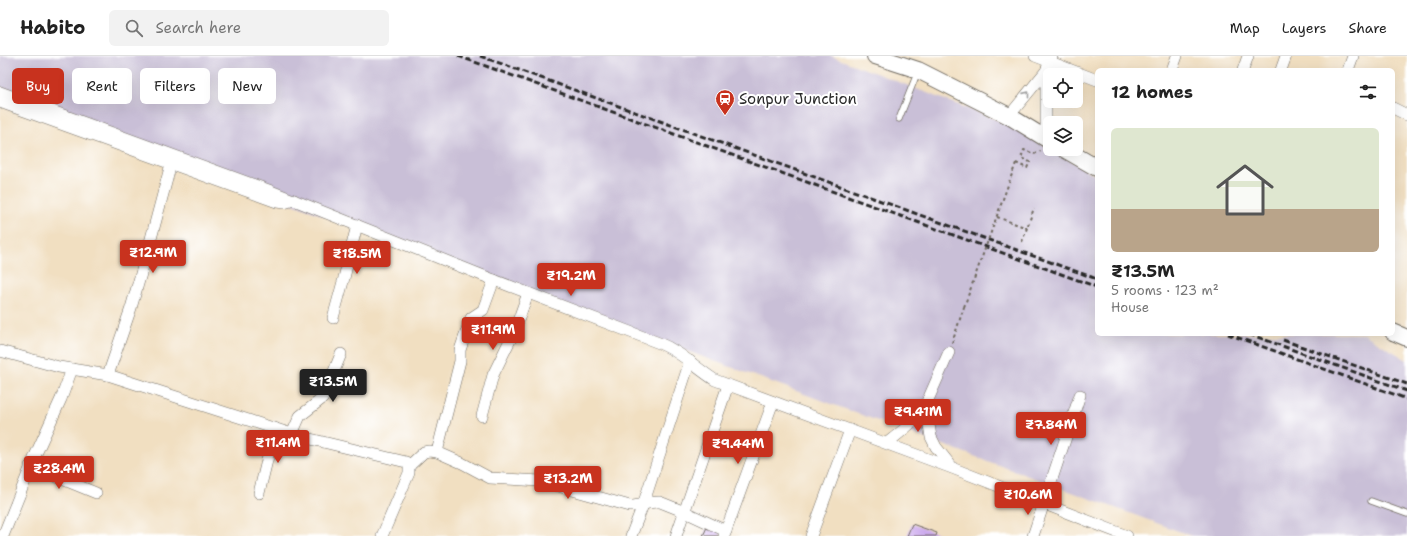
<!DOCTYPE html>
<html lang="en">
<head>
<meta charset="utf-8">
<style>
  body { margin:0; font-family:"Shantell Sans",sans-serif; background:#f2f2f2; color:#222; height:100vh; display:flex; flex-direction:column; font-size:15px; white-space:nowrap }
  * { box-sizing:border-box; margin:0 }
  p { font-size:13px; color:#767676 }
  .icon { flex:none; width:22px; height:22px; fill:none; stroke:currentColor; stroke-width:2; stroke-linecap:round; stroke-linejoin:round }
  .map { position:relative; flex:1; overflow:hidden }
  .drawer { position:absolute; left:1095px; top:12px; width:300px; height:268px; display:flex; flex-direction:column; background:#fff; border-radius:6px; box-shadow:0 4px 16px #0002 }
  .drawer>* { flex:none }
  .hud { position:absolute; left:12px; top:12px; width:380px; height:36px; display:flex; gap:8px }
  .fabs { position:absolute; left:1043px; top:12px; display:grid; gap:8px }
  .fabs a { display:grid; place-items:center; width:40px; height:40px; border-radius:6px; background:#fff; box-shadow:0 4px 16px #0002; font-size:20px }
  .price { position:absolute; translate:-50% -34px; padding:0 9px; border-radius:4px; background:#c8321e; color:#fff; font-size:13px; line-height:26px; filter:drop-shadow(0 1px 2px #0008) }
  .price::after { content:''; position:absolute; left:50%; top:24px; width:12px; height:9px; margin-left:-6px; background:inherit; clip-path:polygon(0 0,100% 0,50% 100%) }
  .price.selected { background:#222; color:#fff }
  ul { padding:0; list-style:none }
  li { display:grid; align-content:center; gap:8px; height:212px; padding:0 16px }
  li span { display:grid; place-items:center; height:124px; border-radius:6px; color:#555 }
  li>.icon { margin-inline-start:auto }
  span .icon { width:72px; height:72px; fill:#fffc; stroke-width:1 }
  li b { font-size:17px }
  h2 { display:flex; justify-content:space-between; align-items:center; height:48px; padding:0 16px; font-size:17px }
  .tag { padding:0 14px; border-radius:6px; background:#fff; box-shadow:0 4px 16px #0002; font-size:14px; line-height:36px }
  .tag.selected { background:#c8321e; color:#fff }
  header { display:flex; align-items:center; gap:24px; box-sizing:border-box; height:56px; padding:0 20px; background:#fff; border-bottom:1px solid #e0e0e0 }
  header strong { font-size:19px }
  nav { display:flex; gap:22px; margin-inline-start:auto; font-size:14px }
  .search { width:280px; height:36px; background:#f2f2f2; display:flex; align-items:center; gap:10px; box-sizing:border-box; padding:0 14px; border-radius:6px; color:#767676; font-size:15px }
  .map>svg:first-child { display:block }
  .industrial { fill:#c9bfd7 }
  .building { fill:#ccaaed }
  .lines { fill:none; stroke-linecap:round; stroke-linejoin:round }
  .service-casing { stroke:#706a60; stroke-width:7 }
  .minor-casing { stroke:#706a60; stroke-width:12 }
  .secondary-casing { stroke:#706a60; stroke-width:18 }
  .path { stroke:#706a60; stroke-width:2; stroke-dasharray:3 3; stroke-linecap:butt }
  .service { stroke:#fff; stroke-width:5.5 }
  .minor { stroke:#fff; stroke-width:11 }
  .secondary { stroke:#fff; stroke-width:16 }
  .rail { stroke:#2b2b2b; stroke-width:3; stroke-dasharray:6 3; stroke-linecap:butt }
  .path-bridge { stroke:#706a60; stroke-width:2; stroke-dasharray:3 3; stroke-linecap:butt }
  .oneway { stroke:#a0a0a0 }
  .labels { text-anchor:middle; stroke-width:4; stroke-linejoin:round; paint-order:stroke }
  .poi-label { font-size:15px; fill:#2b2b2b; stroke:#fff; text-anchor:start }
</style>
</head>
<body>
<header>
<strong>Habito</strong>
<div class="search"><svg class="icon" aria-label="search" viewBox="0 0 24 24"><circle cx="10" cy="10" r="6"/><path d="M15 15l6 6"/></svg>Search here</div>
<nav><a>Map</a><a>Layers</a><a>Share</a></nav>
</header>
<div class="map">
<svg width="1407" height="480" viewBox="0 0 1407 480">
  <rect width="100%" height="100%" fill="#fff"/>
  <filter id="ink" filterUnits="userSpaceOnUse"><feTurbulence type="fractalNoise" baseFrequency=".025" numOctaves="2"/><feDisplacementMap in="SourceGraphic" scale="8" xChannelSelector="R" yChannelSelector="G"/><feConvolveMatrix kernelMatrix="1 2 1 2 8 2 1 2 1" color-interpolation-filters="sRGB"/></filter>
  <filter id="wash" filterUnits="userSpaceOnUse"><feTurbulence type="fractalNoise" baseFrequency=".012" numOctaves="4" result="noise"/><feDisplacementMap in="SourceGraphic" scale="16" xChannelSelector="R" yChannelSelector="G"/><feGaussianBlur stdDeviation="0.9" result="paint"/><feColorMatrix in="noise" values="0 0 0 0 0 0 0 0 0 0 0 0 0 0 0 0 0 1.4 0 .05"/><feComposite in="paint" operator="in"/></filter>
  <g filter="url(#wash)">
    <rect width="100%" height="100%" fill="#f1dfc1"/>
    <!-- industrial -->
    <polygon class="industrial" points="0,0 831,0 1008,68 1097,120 1097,278 1364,278 1407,304 1407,480 1192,480 687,295 0,39"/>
    <g id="blocks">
      <!-- building -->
      <g class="building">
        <polygon points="912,468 937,477 936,480 907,480"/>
        <polygon points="707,471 722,476 720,480 703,480"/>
      </g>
    </g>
  </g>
  <g filter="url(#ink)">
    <use href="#blocks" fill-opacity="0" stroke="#706a60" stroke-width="1"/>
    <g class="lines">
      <defs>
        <g id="service">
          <polyline points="899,63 918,15"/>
          <polyline points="1371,445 1407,458"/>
        </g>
        <g id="minor">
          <polyline points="1035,0 1097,24"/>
          <polyline points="1172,14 1177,0"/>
          <polyline points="1243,14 1248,0"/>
          <polyline points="1281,14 1286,0"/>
          <polyline points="1348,14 1353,0"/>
          <path d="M0 36 271 135 494 224 659 287C680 295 696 312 715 324L952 412 1127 480"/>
          <polyline points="0,46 277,146 284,147 294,144"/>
          <polyline points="1393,52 1407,59"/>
          <polyline points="1009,60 1046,15 1052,0"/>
          <polyline points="1046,82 1046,15"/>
          <polyline points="333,262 344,222 357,169"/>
          <polyline points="0,295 59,311 108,319 298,380 406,406 409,410 409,417 382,480"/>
          <polyline points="949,296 927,346 929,369 931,381 936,391 952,411"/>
          <polyline points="108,319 131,252 149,190 171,108"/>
          <polyline points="482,360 493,319 514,276 528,237"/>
          <polyline points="292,378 300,360 323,342 341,298"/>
          <path d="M887 387C905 373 914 366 927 346"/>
          <polyline points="437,396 460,305 460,294 471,262 483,254 494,224"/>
          <polyline points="30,410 96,437"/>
          <path d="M409 410 424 396 429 395 437 396 462 407 490 422 540 425 630 450C641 450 650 445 660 446L685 456 726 475"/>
          <polyline points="259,437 275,372"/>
          <polyline points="3,480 35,400 61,343 72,313"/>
          <polyline points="631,480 643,449 690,305"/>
          <polyline points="676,480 728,329"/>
          <polyline points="724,480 773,346"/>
          <polyline points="811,480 850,374"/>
          <polyline points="1033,480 1080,339"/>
        </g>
        <g id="secondary">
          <polyline points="875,0 918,14 1009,60 1050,85"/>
          <polyline points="1064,93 1097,112"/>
          <polyline points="1393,276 1407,282"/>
        </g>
      </defs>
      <!-- service casing -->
      <use href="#service" class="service-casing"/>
      <!-- minor casing -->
      <use href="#minor" class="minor-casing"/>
      <!-- secondary casing -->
      <use href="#secondary" class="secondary-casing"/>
      <!-- path -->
      <g class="path">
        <polyline points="1016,107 1027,112 1030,106 1021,102 1024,94 1034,98 1041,95"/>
        <polyline points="997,161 1027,172"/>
        <polyline points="1022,186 1034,152"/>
        <polyline points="952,287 964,251"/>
      </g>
      <!-- service -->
      <use href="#service" class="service"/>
      <!-- minor -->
      <use href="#minor" class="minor"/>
      <!-- secondary -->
      <use href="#secondary" class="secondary"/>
      <!-- rail -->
      <g class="rail">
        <polyline points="458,0 1097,231"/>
        <polyline points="480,0 1097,223"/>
        <polyline points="1228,278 1407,343"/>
        <polyline points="1249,278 1407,335"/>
        <polyline points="1283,284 1407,328"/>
      </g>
      <!-- path-bridge -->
      <polyline class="path-bridge" points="964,251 1016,107"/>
    </g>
    <!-- one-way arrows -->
    <defs><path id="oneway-chevron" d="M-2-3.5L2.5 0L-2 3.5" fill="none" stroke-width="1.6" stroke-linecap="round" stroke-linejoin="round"/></defs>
    <use class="oneway" href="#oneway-chevron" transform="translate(1027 38) rotate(-51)"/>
  </g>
  <!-- icons -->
  <defs>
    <symbol id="station-pin" viewBox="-11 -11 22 30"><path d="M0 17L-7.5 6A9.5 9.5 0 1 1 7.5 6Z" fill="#c8321e" stroke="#fff"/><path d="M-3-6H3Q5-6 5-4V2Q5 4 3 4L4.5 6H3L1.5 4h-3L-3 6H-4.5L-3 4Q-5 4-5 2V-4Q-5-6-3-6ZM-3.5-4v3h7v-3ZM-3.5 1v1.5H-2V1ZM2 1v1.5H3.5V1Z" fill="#fff"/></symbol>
  </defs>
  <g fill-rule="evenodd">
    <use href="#station-pin" x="714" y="32" width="22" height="30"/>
  </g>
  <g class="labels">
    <!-- poi labels -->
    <g class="poi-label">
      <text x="739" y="48">Sonpur Junction</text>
    </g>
  </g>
</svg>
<div class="fabs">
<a><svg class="icon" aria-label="locate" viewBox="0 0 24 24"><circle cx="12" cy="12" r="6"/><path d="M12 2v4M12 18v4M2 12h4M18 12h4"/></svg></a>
<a><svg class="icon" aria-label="layers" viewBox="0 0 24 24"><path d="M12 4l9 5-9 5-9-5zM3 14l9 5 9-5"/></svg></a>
</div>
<b class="price" style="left:153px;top:218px">₹12.9M</b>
<b class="price" style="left:357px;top:219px">₹18.5M</b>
<b class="price" style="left:571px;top:241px">₹19.2M</b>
<b class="price" style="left:493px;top:295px">₹11.9M</b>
<b class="price selected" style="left:333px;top:347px">₹13.5M</b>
<b class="price" style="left:918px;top:377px">₹9.41M</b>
<b class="price" style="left:1051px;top:390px">₹7.84M</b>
<b class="price" style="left:278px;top:408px">₹11.4M</b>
<b class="price" style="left:738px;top:409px">₹9.44M</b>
<b class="price" style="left:59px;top:434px">₹28.4M</b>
<b class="price" style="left:568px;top:444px">₹13.2M</b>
<b class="price" style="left:1028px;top:460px">₹10.6M</b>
<div class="hud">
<a class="tag selected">Buy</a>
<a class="tag">Rent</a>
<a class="tag">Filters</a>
<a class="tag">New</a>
</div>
<section class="drawer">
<h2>12 homes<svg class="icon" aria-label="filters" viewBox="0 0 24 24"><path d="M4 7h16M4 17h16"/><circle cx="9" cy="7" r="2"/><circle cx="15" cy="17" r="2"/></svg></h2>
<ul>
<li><span style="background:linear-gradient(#dfe7d0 65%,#b9a48a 0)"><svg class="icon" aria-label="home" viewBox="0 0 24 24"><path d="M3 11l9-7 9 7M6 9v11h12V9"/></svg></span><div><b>₹13.5M</b><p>5 rooms · 123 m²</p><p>House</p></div></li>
</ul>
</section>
</div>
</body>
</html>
